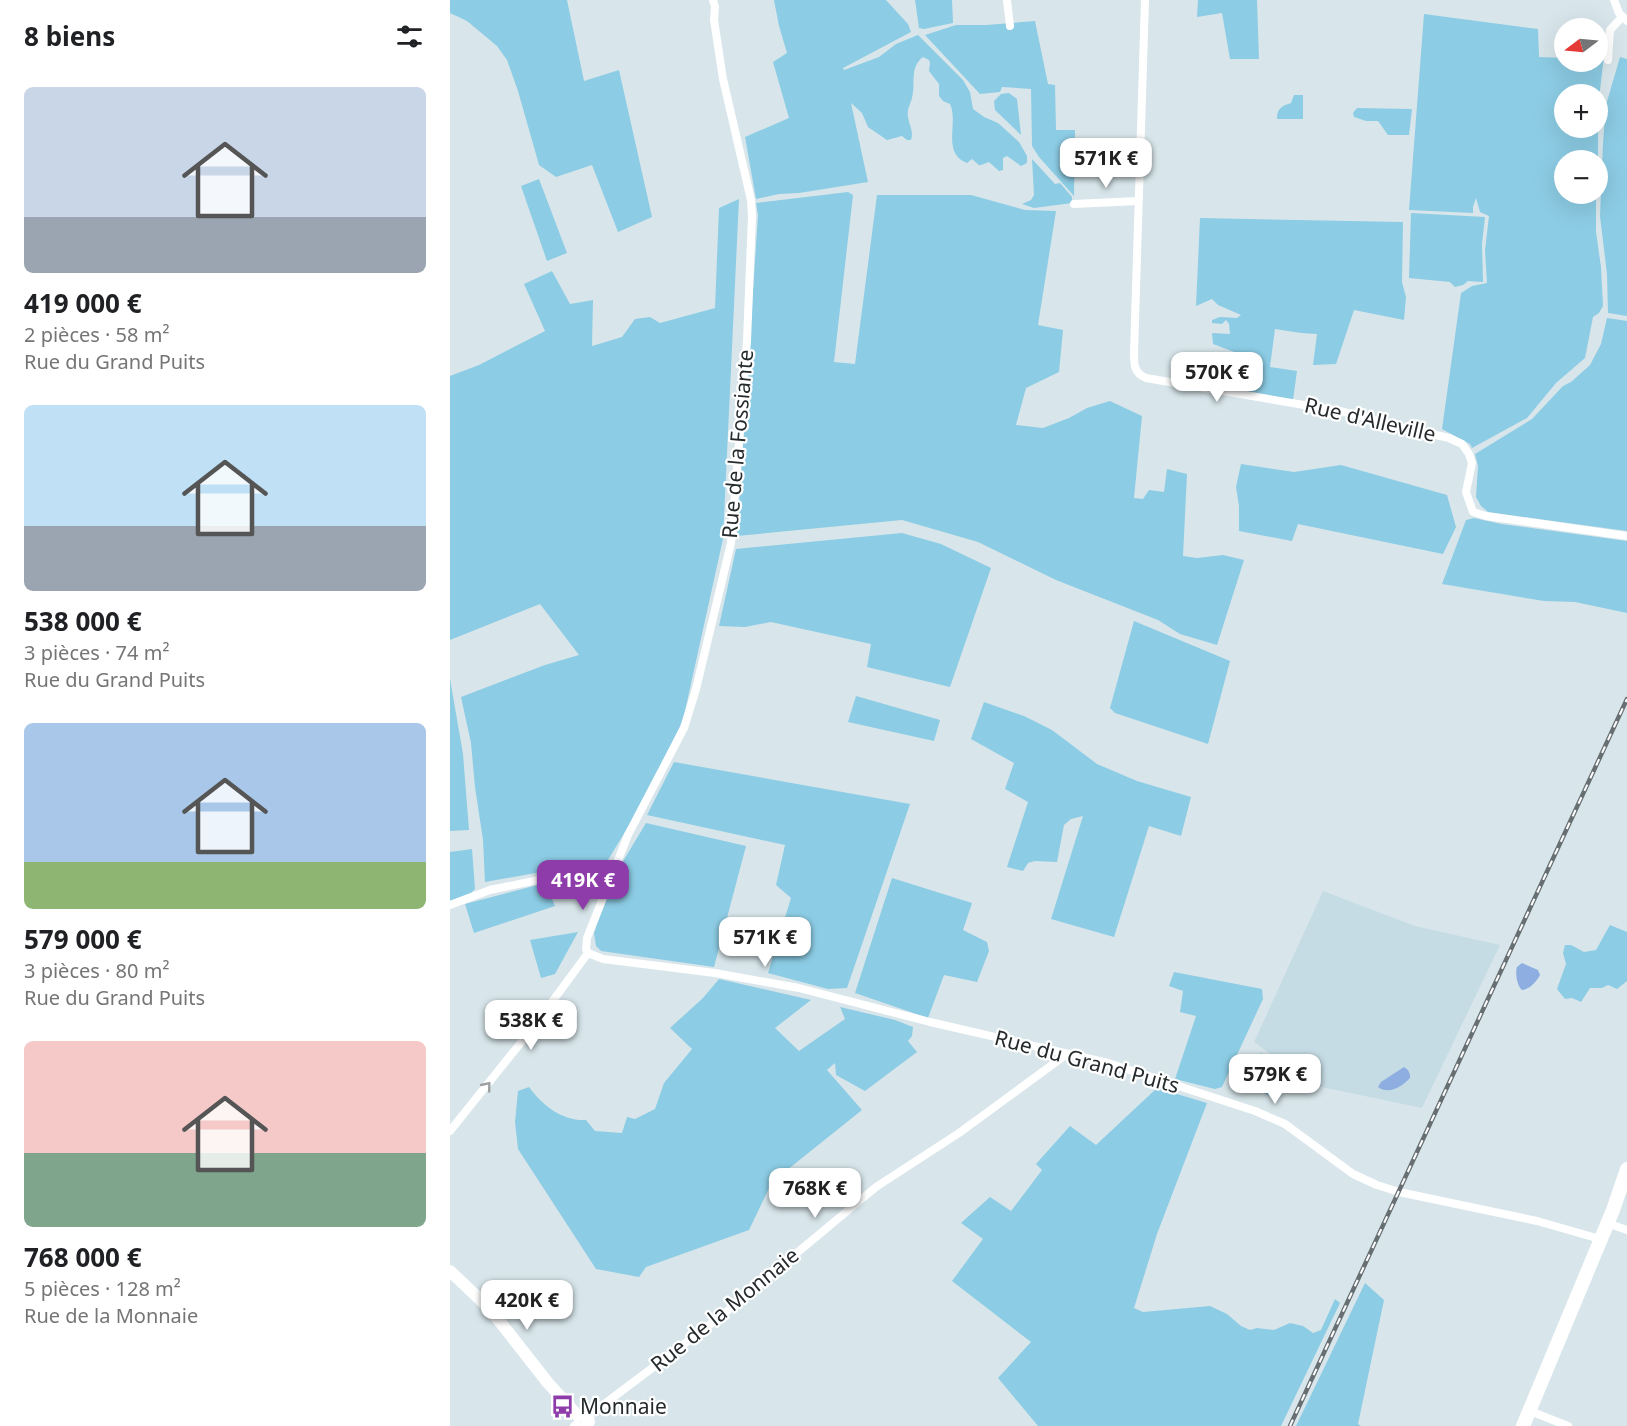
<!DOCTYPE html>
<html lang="fr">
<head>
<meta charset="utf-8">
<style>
  body { margin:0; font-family:"Noto Sans",sans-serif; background:#f6f6f6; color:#202124; height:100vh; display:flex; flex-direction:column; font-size:22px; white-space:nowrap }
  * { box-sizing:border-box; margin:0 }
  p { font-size:20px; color:#757577 }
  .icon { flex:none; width:33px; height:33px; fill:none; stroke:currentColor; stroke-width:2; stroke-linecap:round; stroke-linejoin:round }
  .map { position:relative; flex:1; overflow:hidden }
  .panel { display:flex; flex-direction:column; background:#fff; width:450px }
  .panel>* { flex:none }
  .needle { width:39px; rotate:254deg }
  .tools { position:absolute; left:1104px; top:18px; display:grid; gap:12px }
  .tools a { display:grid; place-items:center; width:54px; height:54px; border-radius:50%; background:#fff; box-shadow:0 6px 24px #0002; font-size:30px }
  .price { position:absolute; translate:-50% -51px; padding:0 14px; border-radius:12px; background:#fff; color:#222; font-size:20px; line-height:39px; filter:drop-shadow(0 2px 3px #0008) }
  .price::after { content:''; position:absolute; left:50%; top:36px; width:18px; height:14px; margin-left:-9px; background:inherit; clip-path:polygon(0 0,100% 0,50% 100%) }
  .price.on { background:#8e3caa; color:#fff }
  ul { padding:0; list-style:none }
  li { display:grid; align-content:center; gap:12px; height:318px; padding:0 24px }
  li span { display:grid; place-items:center; height:186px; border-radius:9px; color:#555 }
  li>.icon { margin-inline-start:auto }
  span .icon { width:108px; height:108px; fill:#fffc; stroke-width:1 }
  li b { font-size:26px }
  h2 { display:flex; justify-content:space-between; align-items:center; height:72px; padding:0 24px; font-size:26px }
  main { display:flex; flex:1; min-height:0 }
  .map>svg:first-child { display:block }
  .built { fill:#c6dce5 }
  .green { fill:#8ccce4; fill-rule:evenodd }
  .water { fill:#8eade1 }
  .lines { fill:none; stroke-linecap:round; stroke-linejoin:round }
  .street { stroke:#fff; stroke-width:8 }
  .secondary { stroke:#fff; stroke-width:12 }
  .primary { stroke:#fff; stroke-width:14 }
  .rail-casing { stroke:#676f73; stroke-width:4.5 }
  .rail { stroke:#fff; stroke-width:2; stroke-dasharray:7; stroke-linecap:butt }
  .oneway { stroke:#9d9fa0 }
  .labels { text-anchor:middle; stroke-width:4.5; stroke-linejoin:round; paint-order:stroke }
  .street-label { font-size:21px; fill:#252a2c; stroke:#fff }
  .poi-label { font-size:21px; fill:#252a2c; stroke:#fff; text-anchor:start }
</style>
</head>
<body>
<main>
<section class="panel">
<h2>8 biens<svg class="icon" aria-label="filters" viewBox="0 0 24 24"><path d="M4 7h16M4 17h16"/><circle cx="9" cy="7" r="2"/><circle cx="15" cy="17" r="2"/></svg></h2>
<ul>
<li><span style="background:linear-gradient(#c9d6e8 70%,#9aa5b1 0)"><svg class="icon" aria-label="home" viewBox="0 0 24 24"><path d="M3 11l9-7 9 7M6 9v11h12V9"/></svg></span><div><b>419 000 €</b><p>2 pièces · 58 m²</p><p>Rue du Grand Puits</p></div></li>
<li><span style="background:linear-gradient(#bfe0f5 65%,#9aa5b1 0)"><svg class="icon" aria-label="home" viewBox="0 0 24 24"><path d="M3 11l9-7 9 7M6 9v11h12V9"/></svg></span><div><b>538 000 €</b><p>3 pièces · 74 m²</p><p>Rue du Grand Puits</p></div></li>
<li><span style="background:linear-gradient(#a9c7e8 75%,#8fb573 0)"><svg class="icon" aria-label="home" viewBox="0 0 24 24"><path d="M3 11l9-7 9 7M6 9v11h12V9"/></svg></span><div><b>579 000 €</b><p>3 pièces · 80 m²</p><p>Rue du Grand Puits</p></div></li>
<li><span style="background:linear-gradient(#f6c9c9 60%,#7fa58c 0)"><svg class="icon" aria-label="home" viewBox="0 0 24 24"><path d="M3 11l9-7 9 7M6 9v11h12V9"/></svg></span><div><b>768 000 €</b><p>5 pièces · 128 m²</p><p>Rue de la Monnaie</p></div></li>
</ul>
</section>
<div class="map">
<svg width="1177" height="1426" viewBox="0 0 1177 1426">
  <rect width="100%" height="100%" fill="#d8e6eb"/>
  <!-- built -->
  <polygon class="built" points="873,891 965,926 1050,945 972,1108 862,1085 804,1042"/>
  <!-- green -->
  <g class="green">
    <polygon points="0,0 117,0 134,81 169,70 202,217 168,232 142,165 106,177 89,165 68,91 57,60 47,46 17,21 0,13"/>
    <path d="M324 0H436L458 24 461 32 393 68 394 70 429 57 446 44 468 35 513 80 520 92 523 109 534 117 548 123 569 142 577 156V163L571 166 557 156 553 158V170L549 171 539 162C526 167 531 166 522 159L517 163C491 153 509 123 500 104L493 101 489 96V84L479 71 480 63 479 60 473 57C459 68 466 83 462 98 460 105 457 109 458 117 459 125 464 131 461 140H457L452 136 437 140 418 127 412 113 401 103 418 182 349 193 329 194 306 199 295 137 339 118 323 62 337 53 329 26Z"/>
    <polygon points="465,0 502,0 503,23 474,29 469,28"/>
    <polygon points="748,0 807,0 809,59 780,59 772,13 747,17"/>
    <path d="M974 14 1088 29 1089 57 1114 58V62H1148V56H1154L1148 107V170V160H1114V194H1146V232L1151 267 1153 306 1149 313 1143 317 1135 358 1106 383 1077 418 1022 448 1020 444 992 429 1011 293 1022 286 1037 283 1035 250 1039 216 1030 212 1026 198 1023 207V213L959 210ZM1114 94H1148V128H1114Z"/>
    <polygon points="585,21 598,84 605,85 606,130 625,130 624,196 589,157 582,146 581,89 552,87 550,92 530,94 475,35 506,25 536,25"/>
    <polygon points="1170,57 1177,59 1177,316 1158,313 1157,274 1150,216 1153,143 1156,105"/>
    <polygon points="559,93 567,99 571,135 545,110 544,101 551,94"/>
    <path d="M844 95H853V119H827C827 109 831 106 841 103Z"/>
    <polygon points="907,108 962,109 959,135 938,135 928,121 916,121 904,117 903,113"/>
    <polygon points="582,159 605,184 610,183 622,197 622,203 584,208 572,204 581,200 584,195"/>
    <polygon points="89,179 117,253 97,261 71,186"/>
    <polygon points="398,192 403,195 384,362 405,364 427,195 521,195 575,210 606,211 588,325 613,330 609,372 576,388 566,425 593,428 619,418 637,408 660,401 692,416 684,498 693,499 699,490 714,492 717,469 737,474 733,556 747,558 773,555 794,560 767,645 730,634 708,620 606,580 528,542 452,520 287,536 308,215 306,203"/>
    <polygon points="289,199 273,539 233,720 190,807 158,860 35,882 33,840 25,787 21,743 11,697 95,665 129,655 90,604 0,640 0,376 29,365 95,331 74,284 102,271 120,304 143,300 142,346 172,337 185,319 200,317 210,323 265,308 269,208"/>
    <polygon points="961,213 1035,217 1032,244 1033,282 1018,281 1013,285 1005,287 1000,282 959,278"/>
    <polygon points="750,218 953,222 952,282 956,297 954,320 904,310 886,364 863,365 867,334 851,333 825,329 820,367 847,371 843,400 781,388 787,353 763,344 762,333 780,334 779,324 776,320 772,324 762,323 762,320 770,317 787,318 791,315 768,305 762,299 746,306"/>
    <polygon points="1157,318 1177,321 1177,531 1038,512 1031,506 1026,497 1028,466 1025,454 1082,419 1113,386 1121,382 1140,365 1151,344"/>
    <polygon points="791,464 844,472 891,465 997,495 1006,527 993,554 848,524 842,541 789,531 789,506 786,487"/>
    <polygon points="1024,518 1051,524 1177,541 1177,613 1125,602 1094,601 992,584 1016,520"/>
    <polygon points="452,533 491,544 541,568 500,687 417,667 421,644 321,622 295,627 269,626 286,549"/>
    <polygon points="684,621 780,661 758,744 665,713 660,708"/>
    <polygon points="0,679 13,754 19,830 0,831"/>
    <polygon points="406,696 490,720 484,741 398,722"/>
    <polygon points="534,702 574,716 602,730 647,764 687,781 741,797 731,836 699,826 664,937 601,919 633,816 621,819 614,825 607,862 585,861 578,863 573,871 557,867 578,802 555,789 564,763 521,739"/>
    <polygon points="224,762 460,804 397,988 378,989 318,973 341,898 326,885 335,845 197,815"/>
    <polygon points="196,823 296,846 264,967 151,951 146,946 144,933 151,913 169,868"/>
    <polygon points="22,849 25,889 21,893 0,901 0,852"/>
    <polygon points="442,878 522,903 513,930 537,942 539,951 527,982 494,975 478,1018 405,993"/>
    <polygon points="95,883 105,906 24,933 15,904"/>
    <polygon points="1160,925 1177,932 1177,981 1167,989 1158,985 1152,988 1140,988 1131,1002 1122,998 1115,999 1107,989 1116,964 1113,953 1115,945 1121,945 1134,952 1146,950"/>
    <polygon points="128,932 105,974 91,978 80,940"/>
    <polygon points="724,972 812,989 813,999 772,1087 765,1089 725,1079 746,1016 730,1012 733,991 719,986"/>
    <path d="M269 979 361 1000 325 1028 349 1051 395 1019 390 1007 445 1020 463 1027 462 1036 458 1041 467 1052 415 1091 386 1075 385 1063 377 1070 412 1110 322 1182 299 1230 196 1267 189 1277 146 1269 68 1149 65 1122 68 1091 79 1087C93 1106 112 1121 136 1120L145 1131 172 1133 177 1117 185 1119 205 1109 214 1083 242 1049 220 1028 253 998Z"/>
    <polygon points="811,1053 832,1064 836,1075 820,1096 798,1086"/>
    <polygon points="707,1088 757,1103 707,1234 684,1308 693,1312 760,1306 777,1314 791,1326 800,1330 807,1328 824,1330 840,1323 853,1326 863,1333 871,1330 885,1299 890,1303 831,1426 588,1426 548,1378 581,1342 502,1281 533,1239 511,1223 540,1197 561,1211 592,1170 586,1164 620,1126 646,1145"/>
    <polygon points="915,1283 934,1300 908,1424 911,1426 846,1426"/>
  </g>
  <!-- water -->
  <g class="water">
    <path d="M1072 963 1088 970 1090 975C1086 982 1080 989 1072 990 1067 986 1065 973 1067 967Z"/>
    <path d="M954 1067C959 1070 960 1073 960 1078 952 1087 938 1095 928 1087L931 1082Z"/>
  </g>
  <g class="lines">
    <!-- street -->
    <g class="street">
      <polyline points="557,0 560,26"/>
      <path d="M695 0 684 353C684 365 684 373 696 378L895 412 946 426 999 438 1012 444 1019 454 1022 463 1016 492 1023 512 1036 516 1177 536"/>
      <polyline points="1164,0 1169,13 1177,21"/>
      <polyline points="1158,60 1160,30 1172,17"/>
      <polyline points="624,204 688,201"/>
      <polyline points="0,905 40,890 146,868 164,870"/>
      <polyline points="138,953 153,959 265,973 349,988 480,1022 658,1063 805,1111 835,1124 903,1174 927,1185 949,1192 1087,1221 1150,1239"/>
      <polyline points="0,1131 85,1025 138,953 136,949 137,938 178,835 234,728 246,689 281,543 297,341 302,216 301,200 273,79 264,20 265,7 263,0"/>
      <polyline points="1157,1223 1177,1230"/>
      <polyline points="1080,1411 1118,1426"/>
      <polyline points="137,1417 270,1317 426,1187 509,1133 617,1054"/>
      <polyline points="124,1426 127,1424"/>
    </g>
    <!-- secondary -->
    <polyline class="secondary" points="0,1271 40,1309 98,1383 128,1416 133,1415 138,1418 139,1422 136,1426"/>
    <!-- primary -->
    <polyline class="primary" points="1073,1426 1163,1210 1177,1169"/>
    <defs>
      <polyline id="rail" points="840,1426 1177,699"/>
    </defs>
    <!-- rail casing -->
    <use href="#rail" class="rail-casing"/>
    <!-- rail -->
    <use href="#rail" class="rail"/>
  </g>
  <!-- one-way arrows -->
  <defs><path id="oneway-chevron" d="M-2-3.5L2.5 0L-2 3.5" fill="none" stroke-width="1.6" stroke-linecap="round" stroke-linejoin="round" transform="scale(1.5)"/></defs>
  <use class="oneway" href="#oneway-chevron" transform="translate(37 1086) rotate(-51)"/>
  <!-- icons -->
  <defs>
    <symbol id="bus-bare" viewBox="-9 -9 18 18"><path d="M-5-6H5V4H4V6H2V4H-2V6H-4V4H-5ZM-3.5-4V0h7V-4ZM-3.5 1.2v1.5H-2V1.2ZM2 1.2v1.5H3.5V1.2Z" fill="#8e3caa" stroke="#fff" stroke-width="2.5" paint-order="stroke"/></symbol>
  </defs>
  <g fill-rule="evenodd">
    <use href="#bus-bare" x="96" y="1390" width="33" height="33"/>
  </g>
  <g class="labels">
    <!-- street labels -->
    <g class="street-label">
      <text transform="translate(920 420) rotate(13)" y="7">Rue d'Alleville</text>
      <text transform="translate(288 444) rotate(-85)" y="7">Rue de la Fossiante</text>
      <text transform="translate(637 1062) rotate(15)" y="7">Rue du Grand Puits</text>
      <text transform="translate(275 1310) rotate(-39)" y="7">Rue de la Monnaie</text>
    </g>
    <!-- poi labels -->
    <g class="poi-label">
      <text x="130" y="1414">Monnaie</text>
    </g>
  </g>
</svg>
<div class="tools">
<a><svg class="needle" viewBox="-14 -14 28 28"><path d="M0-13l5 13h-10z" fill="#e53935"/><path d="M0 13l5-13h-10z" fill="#757577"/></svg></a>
<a>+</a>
<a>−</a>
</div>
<b class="price" style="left:656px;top:189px">571K €</b>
<b class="price" style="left:767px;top:403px">570K €</b>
<b class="price on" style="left:133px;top:911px">419K €</b>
<b class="price" style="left:315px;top:968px">571K €</b>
<b class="price" style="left:81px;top:1051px">538K €</b>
<b class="price" style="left:825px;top:1105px">579K €</b>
<b class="price" style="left:365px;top:1219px">768K €</b>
<b class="price" style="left:77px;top:1331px">420K €</b>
</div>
</main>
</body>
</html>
